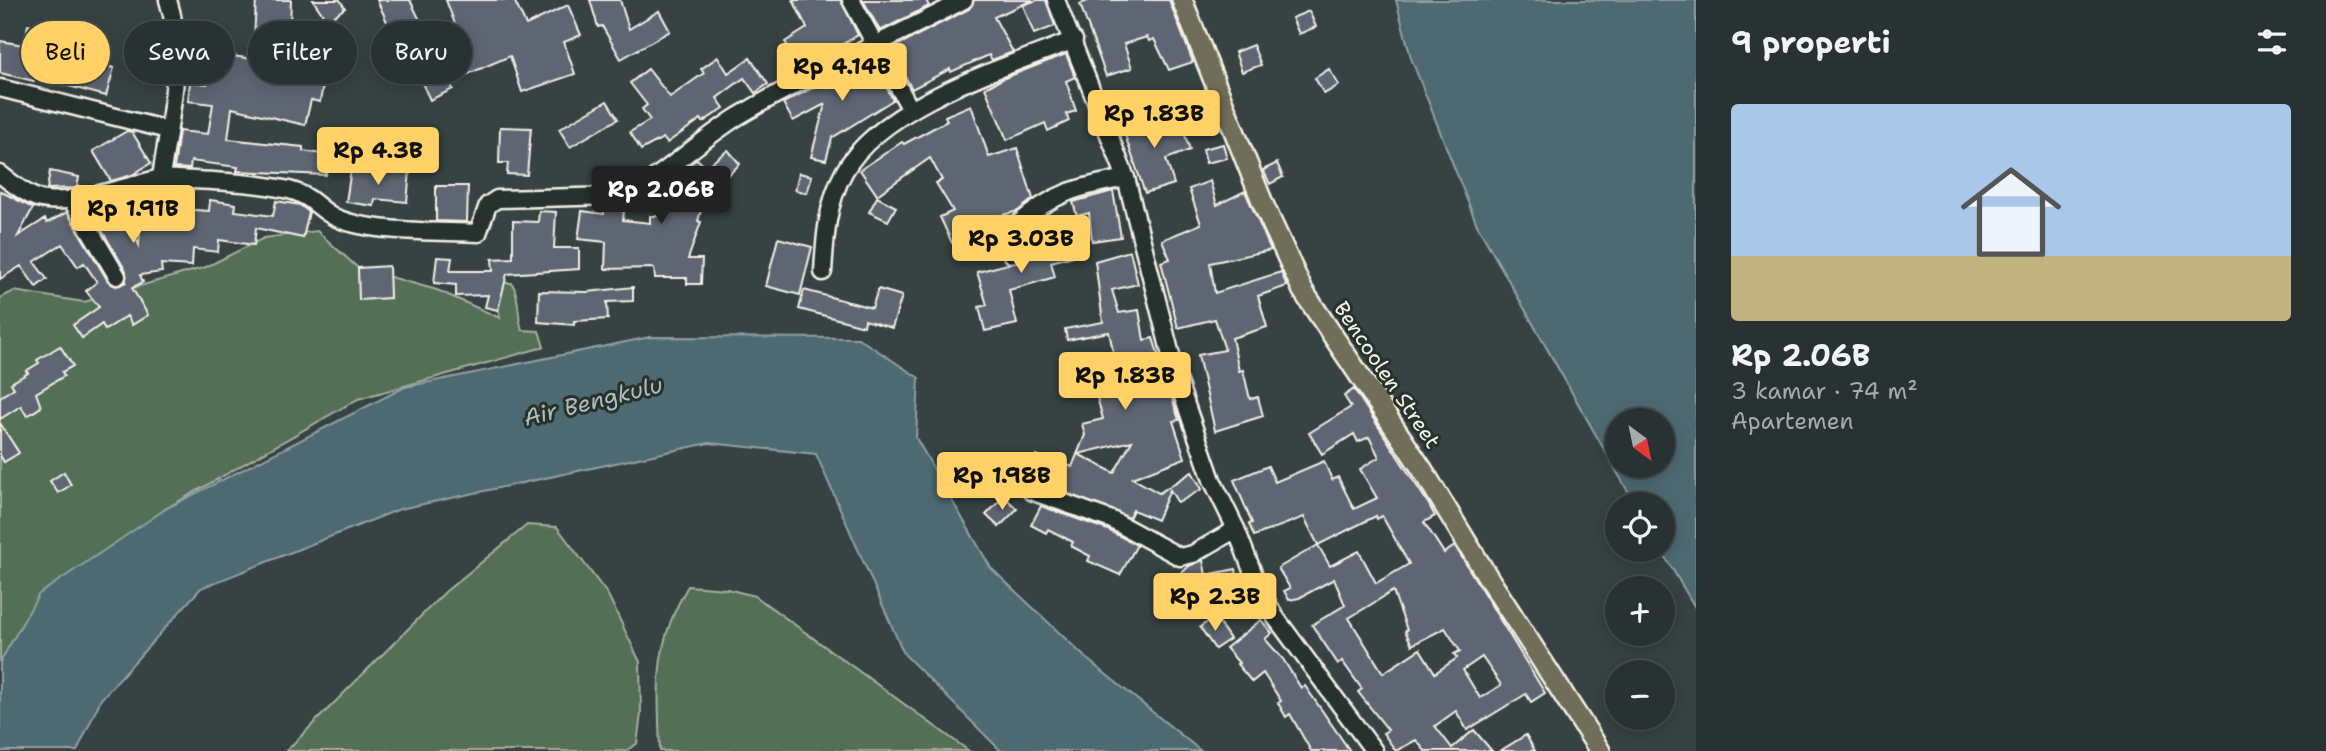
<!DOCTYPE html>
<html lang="id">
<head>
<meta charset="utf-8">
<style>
  body { margin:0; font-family:"Shantell Sans",sans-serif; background:#353e3e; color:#f1f3f6; height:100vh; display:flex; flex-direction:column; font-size:26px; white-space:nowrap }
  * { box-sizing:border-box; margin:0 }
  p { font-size:23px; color:#a5aaac }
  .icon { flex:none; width:38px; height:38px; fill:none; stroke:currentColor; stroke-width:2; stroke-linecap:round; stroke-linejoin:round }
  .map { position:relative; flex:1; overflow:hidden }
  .side { display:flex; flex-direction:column; background:#293232; width:630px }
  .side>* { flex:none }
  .banner { position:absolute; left:21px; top:21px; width:665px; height:63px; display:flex; gap:14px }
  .needle { width:46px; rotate:147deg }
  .fabs { position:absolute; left:1605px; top:408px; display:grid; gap:14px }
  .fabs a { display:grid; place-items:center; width:70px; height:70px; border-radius:50%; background:#293232; box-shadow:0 4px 18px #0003,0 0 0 2px #454d4d; font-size:35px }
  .price { position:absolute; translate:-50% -60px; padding:0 16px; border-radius:7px; background:#ffd166; color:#111; font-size:23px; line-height:46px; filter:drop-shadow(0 2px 4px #0008) }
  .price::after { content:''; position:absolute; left:50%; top:42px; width:21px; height:16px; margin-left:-10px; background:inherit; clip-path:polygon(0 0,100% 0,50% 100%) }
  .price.current { background:#222; color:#fff }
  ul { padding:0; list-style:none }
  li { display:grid; align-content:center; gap:14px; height:371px; padding:0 35px }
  li span { display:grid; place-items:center; height:217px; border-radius:7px; color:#555 }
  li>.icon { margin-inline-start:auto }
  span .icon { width:126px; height:126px; fill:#fffc; stroke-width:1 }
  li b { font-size:30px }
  h2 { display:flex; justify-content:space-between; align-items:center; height:84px; padding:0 35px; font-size:30px }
  .pill { padding:0 24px; border-radius:32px; background:#293232; box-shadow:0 4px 18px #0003,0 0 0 2px #454d4d; font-size:24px; line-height:63px }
  .pill.current { background:#ffd166; color:#111 }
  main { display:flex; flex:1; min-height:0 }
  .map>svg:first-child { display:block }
  .green { fill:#536f56; stroke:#a4b09f; stroke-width:2 }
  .water { fill:#4e6a73; stroke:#90a0a2; stroke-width:2; fill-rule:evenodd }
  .building { fill:#5f6673; stroke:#f4f1e8; stroke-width:2; fill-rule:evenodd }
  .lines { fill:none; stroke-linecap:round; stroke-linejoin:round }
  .minor-casing { stroke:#f4f1e8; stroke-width:21 }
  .major-casing { stroke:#f4f1e8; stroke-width:24 }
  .minor { stroke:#26332d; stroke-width:16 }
  .major { stroke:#706e59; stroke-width:19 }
  .labels { text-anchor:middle; stroke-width:6; stroke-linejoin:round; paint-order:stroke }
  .street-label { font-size:21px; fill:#f4f1e8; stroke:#26332d }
  .water-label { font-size:23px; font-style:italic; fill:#b2bbb9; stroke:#26332d }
</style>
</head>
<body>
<main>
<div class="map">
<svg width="1696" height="751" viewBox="0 0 1696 751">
  <rect width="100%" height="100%" fill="#374242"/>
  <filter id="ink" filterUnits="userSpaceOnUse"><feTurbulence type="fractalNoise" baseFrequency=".0143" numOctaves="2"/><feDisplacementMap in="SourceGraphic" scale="14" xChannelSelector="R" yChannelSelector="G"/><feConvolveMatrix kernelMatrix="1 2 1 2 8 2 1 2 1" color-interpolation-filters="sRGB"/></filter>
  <g filter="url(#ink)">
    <!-- green -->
    <g class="green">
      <path d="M317 231 358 268 437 290 500 318 497 298 503 283H512C520 297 517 314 522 330L539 331 544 347 358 399 165 509 0 667V298L14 291 84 302 206 267 264 238Z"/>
      <polygon points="527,525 557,527 608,595 640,662 641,714 637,744 625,751 286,751 445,592"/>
      <path d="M688 586 727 589 755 596 969 751H660C658 685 653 645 688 586Z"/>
    </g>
    <!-- water -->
    <g class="water">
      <path d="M1396 0H1696V609L1661 550 1662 504H1635L1477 225 1411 58ZM1617 420H1662V466H1617Z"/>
      <polygon points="650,337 858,338 919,378 916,438 991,568 1087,659 1201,751 1001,751 904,654 816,454 709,443 400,509 201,588 101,699 77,751 0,751 0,662 39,594 167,508 405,387"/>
    </g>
    <!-- building -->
    <g class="building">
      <polygon points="256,0 291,0 290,26 305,26 307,83 323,85 320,102 311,100 305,125 232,108 228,139 303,147 303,151 328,155 326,175 237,171 238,167 191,161 190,169 174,168 179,131 208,134 213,104 188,101 190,82 207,84 212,53 253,59"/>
      <polygon points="313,0 340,0 345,8 327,21"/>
      <polygon points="377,0 410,0 439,59 464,48 446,0 514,0 526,25 568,5 581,35 564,42 575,74 522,92 510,56 449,82 453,89 430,100 398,32 393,35"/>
      <polygon points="590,0 620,0 629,29 659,11 670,31 621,59 602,26 598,27"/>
      <polygon points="793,0 841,0 858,35 838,47 840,50 810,65 804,54 796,59 785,42 807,28"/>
      <polygon points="863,0 926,0 929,6 880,31"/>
      <polygon points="974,0 1033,0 994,17 1013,52 992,60 989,55 951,72 950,69 912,89 890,49 969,9"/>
      <polygon points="1037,0 1046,0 1055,26 1034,34 1023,5"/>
      <polygon points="1090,0 1169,0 1193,62 1169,70 1154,39 1149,41 1147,37 1124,44 1132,68 1106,76 1080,4"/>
      <polygon points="1309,11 1316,27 1299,34 1292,18"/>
      <polygon points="28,25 43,27 40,48 114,68 106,96 35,77 34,81 0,73 0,41 24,45"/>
      <polygon points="1253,45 1261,65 1242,72 1235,52"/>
      <polygon points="1066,54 1075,77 1066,81 1076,111 1066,114 1069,121 1048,131 1045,123 1007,140 985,88 1002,79"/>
      <polygon points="718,57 728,73 750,58 768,84 755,93 744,78 717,98 724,108 703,122 701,119 667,143 663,138 641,150 630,132 650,120 642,109 647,105 630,83 648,69 670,97 704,73 701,69"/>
      <polygon points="871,58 893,100 832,138 826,160 811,157 825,104 793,121 783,103"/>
      <polygon points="1329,69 1339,85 1324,94 1315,78"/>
      <polygon points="607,101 618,119 570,147 559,129"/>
      <polygon points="971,105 989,157 1017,148 1033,199 1018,211 991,218 992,221 971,230 973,232 952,243 940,217 953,211 936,183 942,180 930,158 877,195 860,170 902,142 904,144 947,121 945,116"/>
      <polygon points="1141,114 1147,131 1180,120 1190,150 1166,159 1174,184 1145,193 1120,121"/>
      <polygon points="500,127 531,128 527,175 507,174 508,163 499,163"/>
      <polygon points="127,131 132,132 151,163 132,175 111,181 93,151"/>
      <polygon points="1223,144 1227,158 1206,163 1203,149"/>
      <polygon points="728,150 740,164 705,197 698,221 701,222 688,259 702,259 701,284 687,284 687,278 655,278 654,268 605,269 606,242 578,239 582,211 604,214 604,208 624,211 623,220 650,223 650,216 663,216 671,183 685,168 697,159 706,167"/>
      <polygon points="1277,163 1283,177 1270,184 1263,170"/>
      <polygon points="351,169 384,174 385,169 410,171 407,202 375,199 374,206 346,202"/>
      <polygon points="50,171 79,177 77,188 47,189"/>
      <polygon points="799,173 812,176 807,193 795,190"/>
      <polygon points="1210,181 1217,205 1245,191 1271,250 1210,263 1215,293 1281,272 1287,286 1258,296 1267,327 1232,338 1239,371 1243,370 1250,399 1258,397 1263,416 1215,431 1198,355 1225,350 1215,319 1178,328 1161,262 1170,259 1162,240 1201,224 1189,189"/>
      <polygon points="436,186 468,186 467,222 436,221"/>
      <polygon points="0,191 33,208 18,236 45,219 47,223 67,212 108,281 116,286 126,282 126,271 88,207 117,201 139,245 142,201 167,202 167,208 209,211 210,200 236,204 235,211 273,216 276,201 300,205 309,212 303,238 256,228 254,245 219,240 218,252 193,249 192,266 161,264 162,272 140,275 143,282 132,288 148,315 132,325 127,316 105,330 102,324 82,338 73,325 99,307 86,291 97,282 84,263 78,267 62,244 34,262 47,279 36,287 21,266 0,279"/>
      <polygon points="1113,191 1121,237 1092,241 1089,213 1077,216 1073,202"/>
      <polygon points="877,197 896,207 888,221 869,212"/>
      <polygon points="539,211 556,212 554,248 579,248 579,269 507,274 498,310 485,307 488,295 456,296 456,285 434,283 437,257 452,258 450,271 493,271 492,259 513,258 513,221 538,222"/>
      <polygon points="1037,222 1041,234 1066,228 1073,256 1051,262 1055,277 1009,290 1017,324 985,331 979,307 987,305 977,272 1031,258 1025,238 1027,231"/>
      <polygon points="778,238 812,247 800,295 766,286"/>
      <path d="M1130 251 1138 284 1112 290 1119 313 1139 310 1144 340 1153 338 1179 420 1173 421 1185 458 1132 478 1159 493 1192 472 1202 489 1178 503 1170 490 1157 520 1133 510 1129 518 1051 487 1063 463 1072 467 1085 435 1082 424 1103 419 1092 379 1087 381 1082 365 1114 355 1109 332 1067 340 1065 329 1103 322 1095 261ZM1132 441 1114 473 1078 454Z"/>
      <polygon points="389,266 390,298 359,300 358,268"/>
      <polygon points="633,287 633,301 607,302 608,319 574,321 574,325 538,322 539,291 587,292"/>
      <polygon points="878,289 902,296 892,328 865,320 864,326 799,309 804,290 872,308"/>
      <polygon points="60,346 73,366 62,372 64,376 36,393 41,407 27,416 21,406 0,419 0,397 14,388 11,383 28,373 26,371 39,363 37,360"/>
      <path d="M1354 389 1428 503 1435 516 1424 522 1444 553 1455 546 1545 693 1531 702 1526 694 1467 730 1456 711 1435 726 1452 748 1474 730 1492 751H1425L1416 740 1396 751 1383 733 1388 730 1358 692 1362 689 1342 661 1338 664 1312 625 1345 605 1334 579 1299 598 1289 600 1284 591 1290 588 1278 568 1318 545 1330 566 1359 551 1376 583 1409 564 1382 516 1377 519 1376 516 1318 545 1304 517 1254 536 1249 524 1252 523 1234 480 1268 466 1275 482 1324 461 1332 480 1338 477 1354 509 1377 498 1360 469 1379 457 1369 437 1358 442 1354 434 1322 454 1309 433 1351 407 1344 396ZM1393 591 1407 630 1405 631 1412 645 1445 628 1460 651 1454 654 1457 658 1435 673 1420 649 1383 673 1349 618ZM1482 657 1501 685 1480 698 1463 670Z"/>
      <polygon points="0,423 19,453 4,462 0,455"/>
      <polygon points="1036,455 1059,468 1042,484 1022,478"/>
      <polygon points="64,472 71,485 58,493 50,481"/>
      <polygon points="1004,496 1017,509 999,527 986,515"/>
      <polygon points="1041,506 1108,530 1137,545 1120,575 1088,561 1090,556 1071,546 1073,542 1048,529 1046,533 1031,525"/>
      <polygon points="1203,560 1206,575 1236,569 1241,602 1197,609 1192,580 1167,605 1158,596 1189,566"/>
      <polygon points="1215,617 1230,639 1215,649 1200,627"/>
      <polygon points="1261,620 1272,633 1265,639 1283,659 1301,688 1305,686 1350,751 1311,751 1290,714 1286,717 1278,703 1281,701 1263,673 1252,682 1237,664 1239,663 1226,648"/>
      <polygon points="1526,735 1535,751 1500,751"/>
    </g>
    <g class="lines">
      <defs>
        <g id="minor">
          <path d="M168 0C186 55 169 121 161 178 202 181 249 181 289 190 314 196 320 212 339 219 373 233 440 231 478 233L488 205 497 199 615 196 634 192C670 169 701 140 737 117 810 73 889 40 964 0"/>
          <polyline points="851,0 911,110"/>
          <polyline points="1056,0 1126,178 1177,379 1212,480 1236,529 1260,591 1276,618 1374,751"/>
          <polyline points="0,88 168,130"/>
          <path d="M0 174C12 183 23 193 37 198 68 208 129 185 161 178"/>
          <polyline points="71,199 117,276"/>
          <path d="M1012 254 1017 225C1054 192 1078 187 1126 178"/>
          <path d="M823 272C825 238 827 203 844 172 881 105 1005 67 1074 40"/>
          <polyline points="1031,491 1112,520 1180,557 1193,554 1236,529"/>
        </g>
        <polyline id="major" points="1182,0 1264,206 1303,291 1422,469 1489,579 1600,751"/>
      </defs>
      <!-- minor casing -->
      <use href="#minor" class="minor-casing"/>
      <!-- major casing -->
      <use href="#major" class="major-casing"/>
      <!-- minor -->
      <use href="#minor" class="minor"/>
      <!-- major -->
      <use href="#major" class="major"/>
    </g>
  </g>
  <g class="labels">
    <!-- street labels -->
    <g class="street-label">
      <text transform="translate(1387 375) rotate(56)" y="7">Bencoolen Street</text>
    </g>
    <!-- water labels -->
    <g class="water-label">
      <text transform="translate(593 401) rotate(-14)" y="8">Air Bengkulu</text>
    </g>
  </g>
</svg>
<div class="fabs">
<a><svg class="needle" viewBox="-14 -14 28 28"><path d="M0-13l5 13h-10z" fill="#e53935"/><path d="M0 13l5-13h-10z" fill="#a5aaac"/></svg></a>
<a><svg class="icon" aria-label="locate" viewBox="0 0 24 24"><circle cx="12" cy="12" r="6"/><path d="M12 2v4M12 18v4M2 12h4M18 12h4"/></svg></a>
<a>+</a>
<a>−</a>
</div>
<b class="price" style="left:842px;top:103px">Rp 4.14B</b>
<b class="price" style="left:1154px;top:150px">Rp 1.83B</b>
<b class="price" style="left:378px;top:187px">Rp 4.3B</b>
<b class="price current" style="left:661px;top:226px">Rp 2.06B</b>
<b class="price" style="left:133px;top:245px">Rp 1.91B</b>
<b class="price" style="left:1021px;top:275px">Rp 3.03B</b>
<b class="price" style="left:1125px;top:412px">Rp 1.83B</b>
<b class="price" style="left:1002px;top:512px">Rp 1.98B</b>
<b class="price" style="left:1215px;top:633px">Rp 2.3B</b>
<div class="banner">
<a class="pill current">Beli</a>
<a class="pill">Sewa</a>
<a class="pill">Filter</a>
<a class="pill">Baru</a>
</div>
</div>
<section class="side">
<h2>9 properti<svg class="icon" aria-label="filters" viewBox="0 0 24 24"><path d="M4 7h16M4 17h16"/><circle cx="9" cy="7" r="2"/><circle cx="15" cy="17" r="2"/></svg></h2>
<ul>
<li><span style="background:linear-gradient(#a9c7e8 70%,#c2b280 0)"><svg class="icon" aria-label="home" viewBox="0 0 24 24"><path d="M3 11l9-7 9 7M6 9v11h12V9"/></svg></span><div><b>Rp 2.06B</b><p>3 kamar · 74 m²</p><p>Apartemen</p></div></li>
</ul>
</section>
</main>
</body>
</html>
